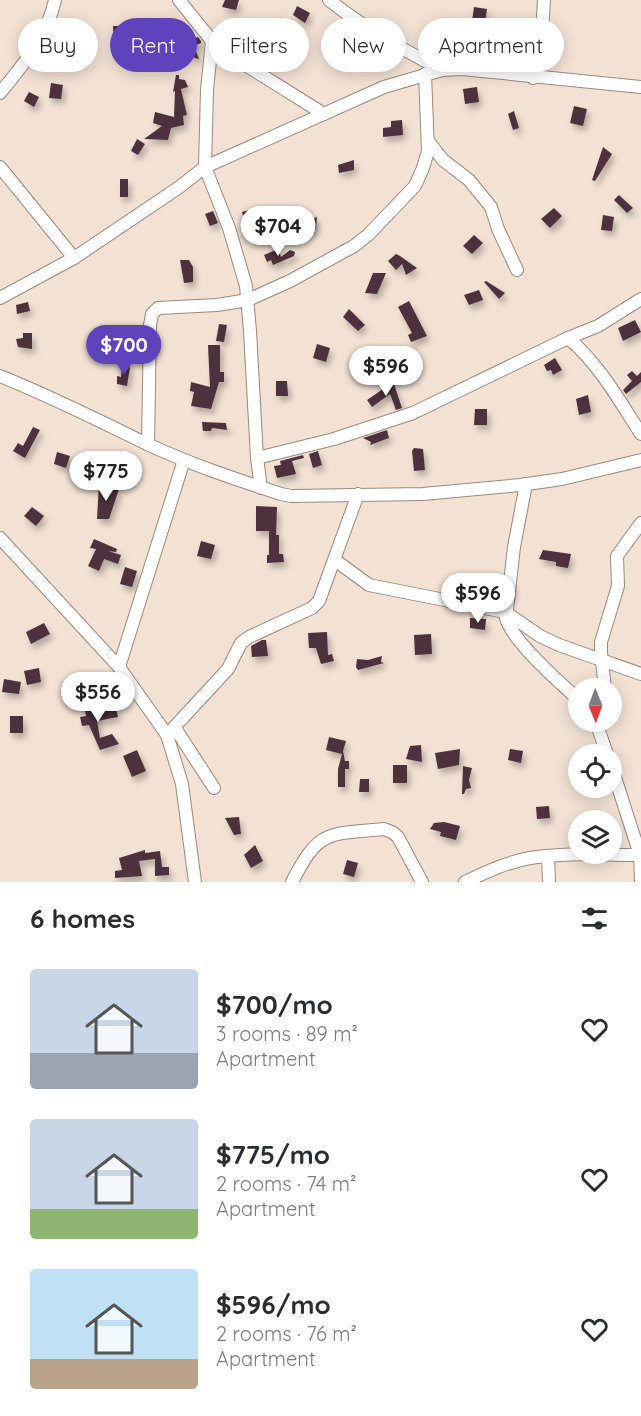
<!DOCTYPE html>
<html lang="en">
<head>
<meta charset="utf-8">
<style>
  body { margin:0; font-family:Quicksand,sans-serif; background:#f2f2f3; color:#2b2b33; height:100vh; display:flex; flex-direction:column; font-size:22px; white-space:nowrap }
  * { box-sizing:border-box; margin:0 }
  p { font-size:20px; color:#7c7c81 }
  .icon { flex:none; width:33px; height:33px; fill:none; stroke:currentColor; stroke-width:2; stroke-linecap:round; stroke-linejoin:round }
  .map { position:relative; height:882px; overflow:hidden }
  .sheet { display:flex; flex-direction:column; background:#fff; flex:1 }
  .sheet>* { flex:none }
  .hud { position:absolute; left:18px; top:18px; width:606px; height:54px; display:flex; gap:12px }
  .needle { width:39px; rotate:179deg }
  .controls { position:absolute; left:568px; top:678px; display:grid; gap:12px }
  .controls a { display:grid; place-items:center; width:54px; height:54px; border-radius:50%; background:#fff; box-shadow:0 3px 15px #0003; font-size:30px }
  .price { position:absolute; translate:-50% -51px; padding:0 14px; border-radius:21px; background:#fff; color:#222; font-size:20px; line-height:39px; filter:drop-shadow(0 2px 3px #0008) }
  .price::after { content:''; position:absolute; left:50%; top:36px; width:18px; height:14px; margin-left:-9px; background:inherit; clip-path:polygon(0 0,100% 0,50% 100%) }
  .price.active { background:#5f43bc; color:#fff }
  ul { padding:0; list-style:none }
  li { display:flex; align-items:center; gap:18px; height:150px; padding:0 30px }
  li span { display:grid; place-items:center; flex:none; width:168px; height:120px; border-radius:6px; color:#555 }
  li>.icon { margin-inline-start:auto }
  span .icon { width:72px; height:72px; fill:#fffc; stroke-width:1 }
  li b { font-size:26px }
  h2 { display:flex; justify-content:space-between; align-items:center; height:72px; padding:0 30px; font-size:26px }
  .pill { padding:0 21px; border-radius:27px; background:#fff; box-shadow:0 3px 15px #0003; font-size:21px; line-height:54px }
  .pill.active { background:#5f43bc; color:#fff }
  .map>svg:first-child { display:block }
  .building { fill:#4e323e; filter:url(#shadow) }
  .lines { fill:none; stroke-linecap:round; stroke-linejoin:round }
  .minor-casing { stroke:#998a7d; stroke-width:14 }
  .minor { stroke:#fff; stroke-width:12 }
</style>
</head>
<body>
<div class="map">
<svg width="641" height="882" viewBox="0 0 641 882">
  <defs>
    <filter id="shadow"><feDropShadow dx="3" dy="5" stdDeviation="3" flood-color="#0004"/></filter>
  </defs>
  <rect width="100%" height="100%" fill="#f3e2d4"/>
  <!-- building -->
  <g class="building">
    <polygon points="225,0 239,0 236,10 222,7"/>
    <polygon points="297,6 310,13 305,23 293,15"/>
    <polygon points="474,7 487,9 485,23 472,21"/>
    <polygon points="113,26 124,26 125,46 114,46"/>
    <polygon points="187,33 190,39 198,37 201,41 201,43 194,46 199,59 192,57 188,48 183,49 181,42 185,41 183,35"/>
    <polygon points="176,75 179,75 179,79 185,80 188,87 181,89 187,115 183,116 184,125 171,128 168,140 144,139 162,126 153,123 155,112 174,117 175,91 173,92"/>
    <polygon points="51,83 63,85 61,99 49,98"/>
    <polygon points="477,87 479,102 465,104 463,89"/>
    <polygon points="29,92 39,97 34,107 24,101"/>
    <polygon points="574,106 587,109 583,126 570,123"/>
    <polygon points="514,111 519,128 513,130 508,114"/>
    <polygon points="402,120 403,135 383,137 383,128 391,127 391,121"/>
    <polygon points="137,139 145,144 138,155 131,151"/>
    <polygon points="603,147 612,154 595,181 592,180"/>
    <polygon points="354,160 354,170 339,173 338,165"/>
    <rect x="120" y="179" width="8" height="18"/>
    <polygon points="619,195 633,208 627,213 614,200"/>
    <polygon points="261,207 264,220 246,226 242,212"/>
    <polygon points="554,208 562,216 550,228 541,219"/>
    <polygon points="213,211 218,223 210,226 205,214"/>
    <polygon points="603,215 614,217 612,231 601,230"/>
    <polygon points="317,217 316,229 301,233 303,222"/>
    <polygon points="474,235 483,243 472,254 463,246"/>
    <polygon points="278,249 281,257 290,250 295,252 294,256 273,265 271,260 267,262 264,255"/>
    <polygon points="396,254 400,256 417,268 406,275 402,264 396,270 388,261"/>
    <polygon points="180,260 189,260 193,267 193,282 184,283"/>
    <polygon points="373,273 386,273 377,294 365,293"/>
    <polygon points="486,281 505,293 499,299 484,282"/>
    <polygon points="479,290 483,300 469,305 464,295"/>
    <polygon points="409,301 427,336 411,342 408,335 412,333 398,307"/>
    <polygon points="28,302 30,311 17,314 16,305"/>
    <polygon points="349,309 365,325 358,331 343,317"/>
    <polygon points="635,320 641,332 623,341 618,328"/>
    <polygon points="219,324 227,325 224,342 216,341"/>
    <polygon points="23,333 32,333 32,349 18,347 16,339 23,338"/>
    <polygon points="317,344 330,348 326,362 313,358"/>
    <polygon points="208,345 220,345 220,372 224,372 224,382 219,382 211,409 191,406 194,392 190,391 191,382 210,387"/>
    <polygon points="555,358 562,370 553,375 551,370 547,371 544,365"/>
    <polygon points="122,365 130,367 127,386 117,384 117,376 121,377"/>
    <polygon points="632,371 637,376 641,372 641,382 626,394 623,390 632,381 627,375"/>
    <polygon points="276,381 287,381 288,396 276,396"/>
    <polygon points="394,384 402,408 396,410 390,394 372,407 367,400 386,387"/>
    <polygon points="588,395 591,412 579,415 576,399"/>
    <polygon points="475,409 487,409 487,425 474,425"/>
    <polygon points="202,422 226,423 227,430 212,428 211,431 203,431"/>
    <polygon points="33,427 40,430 25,458 13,451 18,443 23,446"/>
    <polygon points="387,430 389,438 370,445 371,442 363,438"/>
    <polygon points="414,448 423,449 425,470 414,471 412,451"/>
    <polygon points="318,451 322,465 313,468 309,454"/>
    <polygon points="57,452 70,456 66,468 54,464"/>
    <polygon points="88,455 99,462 87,479 76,472"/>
    <polygon points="303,455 304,458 292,461 296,474 277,478 274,466 281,465 280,461"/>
    <polygon points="99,485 119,489 109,519 97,519"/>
    <polygon points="256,506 277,507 276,535 279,535 279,554 283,554 284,562 267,563 267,555 269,555 269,531 256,531"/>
    <polygon points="32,507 44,516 36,526 24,516"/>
    <polygon points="94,539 117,549 116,552 108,551 121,555 118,564 104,559 99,571 88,566 96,549 90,548"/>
    <polygon points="201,541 215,545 211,559 197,556"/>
    <polygon points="543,550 571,554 568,568 556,566 556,562 539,559"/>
    <polygon points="125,567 137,571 132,587 120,584"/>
    <polygon points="470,618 486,619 485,630 470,628"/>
    <polygon points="44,623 50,634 31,644 26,632"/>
    <polygon points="327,632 328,655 332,654 334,661 321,664 316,648 309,648 308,633"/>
    <polygon points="431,634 432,654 415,655 414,635"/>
    <polygon points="262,640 266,640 268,656 252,657 251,646"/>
    <polygon points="382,656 381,662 384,663 358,670 356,667 357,659 368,660"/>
    <polygon points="39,668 41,682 27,685 24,671"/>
    <polygon points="4,679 21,682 19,694 2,692"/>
    <polygon points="93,698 97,713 116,708 118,717 97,721 100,738 112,734 119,744 100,750 89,725 82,726 80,717 86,716 83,700"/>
    <rect x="10" y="716" width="13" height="17"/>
    <polygon points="329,737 346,741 343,751 345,761 349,761 349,769 345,769 345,787 338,787 338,769 342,754 326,750"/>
    <polygon points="421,745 422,762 406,759 410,746"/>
    <polygon points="460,749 459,765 438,769 435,753"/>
    <polygon points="510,749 523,751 521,763 508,760"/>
    <polygon points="137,750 146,771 132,777 123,756"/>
    <rect x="393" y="765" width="14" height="18"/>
    <polygon points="463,766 472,768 469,780 471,788 466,789 464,794 462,794"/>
    <polygon points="360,779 369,779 369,792 359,792"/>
    <polygon points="549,806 550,818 537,819 536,807"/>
    <polygon points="239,817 241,834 234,835 225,818"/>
    <polygon points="444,822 460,826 456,840 440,836 441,832 430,829 434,823"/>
    <polygon points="255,845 263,861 251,868 244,855"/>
    <polygon points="145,850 145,853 160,851 162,867 169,867 169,875 155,876 155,859 139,861 142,876 115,878 115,871 122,870 119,858"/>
    <polygon points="347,860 358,863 354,877 343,874"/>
  </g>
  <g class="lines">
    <defs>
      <g id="minor">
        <polyline points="179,0 212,41 223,51 324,114"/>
        <path d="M329 0C364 28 402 49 442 70"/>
        <polyline points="212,41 207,90 205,167 229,228 246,286 250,331 257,458 261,488"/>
        <polyline points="533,78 542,32 544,0"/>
        <path d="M0 93C23 65 47 37 55 0"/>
        <polyline points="428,141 443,160 469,180 491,207 498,229 517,270"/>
        <polyline points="0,167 74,258"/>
        <polyline points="0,298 74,258 178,188 205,167 384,87 442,70 462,69 641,87"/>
        <path d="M568 338C599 364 619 400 641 434"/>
        <path d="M0 376C50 396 98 420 147 444 190 464 235 479 281 494L291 496 423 494 520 485 562 479 641 460"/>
        <polyline points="148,444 150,325 152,314 158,308 217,305 248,300 290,281 354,246 368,235 415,186 423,168 428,151 425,74"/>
        <polyline points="257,458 334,439 413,413 568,338 598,326 641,299"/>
        <path d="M526 484 514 547 506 618C512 641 560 683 579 700"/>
        <polyline points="0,538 119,667 167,735 182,784 195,882"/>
        <polyline points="335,560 369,585 505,612 540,636 559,645 641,674"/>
        <polyline points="119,667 184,460"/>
        <polyline points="605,688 601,653 601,642 618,586 617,556 641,523"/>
        <polyline points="596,722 607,754"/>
        <polyline points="175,728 214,788"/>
        <polyline points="167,735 228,669 241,643 249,637 312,608 319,601 358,494"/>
        <polyline points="612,768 640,855 641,881"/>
        <polyline points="548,856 549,882"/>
        <path d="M292 882C320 828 327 835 384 829L392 832 398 837 422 882"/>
        <path d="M465 882C486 872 507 862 530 858 566 852 605 855 641 855"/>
      </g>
    </defs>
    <!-- minor casing -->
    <use href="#minor" class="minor-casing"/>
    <!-- minor -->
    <use href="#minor" class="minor"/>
  </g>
</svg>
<div class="controls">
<a><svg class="needle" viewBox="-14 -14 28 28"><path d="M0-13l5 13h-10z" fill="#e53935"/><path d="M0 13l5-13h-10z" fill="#7c7c81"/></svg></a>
<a><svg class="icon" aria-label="locate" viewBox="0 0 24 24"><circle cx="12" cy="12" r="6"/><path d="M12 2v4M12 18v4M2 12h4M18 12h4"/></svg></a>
<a><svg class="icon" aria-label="layers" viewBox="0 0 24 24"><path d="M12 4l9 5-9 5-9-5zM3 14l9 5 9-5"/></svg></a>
</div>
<b class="price" style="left:278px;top:257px">$704</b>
<b class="price active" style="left:124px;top:376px">$700</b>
<b class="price" style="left:386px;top:397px">$596</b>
<b class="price" style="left:106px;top:502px">$775</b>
<b class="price" style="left:478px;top:624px">$596</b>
<b class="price" style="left:98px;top:723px">$556</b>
<div class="hud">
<a class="pill">Buy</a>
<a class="pill active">Rent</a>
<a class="pill">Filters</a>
<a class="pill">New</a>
<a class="pill">Apartment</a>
</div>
</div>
<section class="sheet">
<h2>6 homes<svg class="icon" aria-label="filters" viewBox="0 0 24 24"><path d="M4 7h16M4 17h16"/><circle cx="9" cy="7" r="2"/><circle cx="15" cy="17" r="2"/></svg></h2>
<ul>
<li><span style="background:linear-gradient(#c9d6e8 70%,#9aa5b1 0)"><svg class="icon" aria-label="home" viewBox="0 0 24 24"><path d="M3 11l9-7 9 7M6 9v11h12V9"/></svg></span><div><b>$700/mo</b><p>3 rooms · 89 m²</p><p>Apartment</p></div><svg class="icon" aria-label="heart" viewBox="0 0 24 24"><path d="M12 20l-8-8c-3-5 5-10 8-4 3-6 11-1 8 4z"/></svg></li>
<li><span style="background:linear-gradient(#c9d6e8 75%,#8fb573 0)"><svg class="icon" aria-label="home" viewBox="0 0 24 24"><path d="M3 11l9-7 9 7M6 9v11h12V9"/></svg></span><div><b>$775/mo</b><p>2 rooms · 74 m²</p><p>Apartment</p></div><svg class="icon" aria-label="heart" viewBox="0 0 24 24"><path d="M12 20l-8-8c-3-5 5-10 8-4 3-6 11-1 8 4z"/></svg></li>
<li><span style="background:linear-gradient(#bfe0f5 75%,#b9a48a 0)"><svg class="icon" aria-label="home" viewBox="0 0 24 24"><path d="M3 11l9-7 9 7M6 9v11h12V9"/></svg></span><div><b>$596/mo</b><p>2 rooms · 76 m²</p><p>Apartment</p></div><svg class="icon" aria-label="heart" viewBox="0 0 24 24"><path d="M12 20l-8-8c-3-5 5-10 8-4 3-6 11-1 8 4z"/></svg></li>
</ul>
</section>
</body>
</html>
